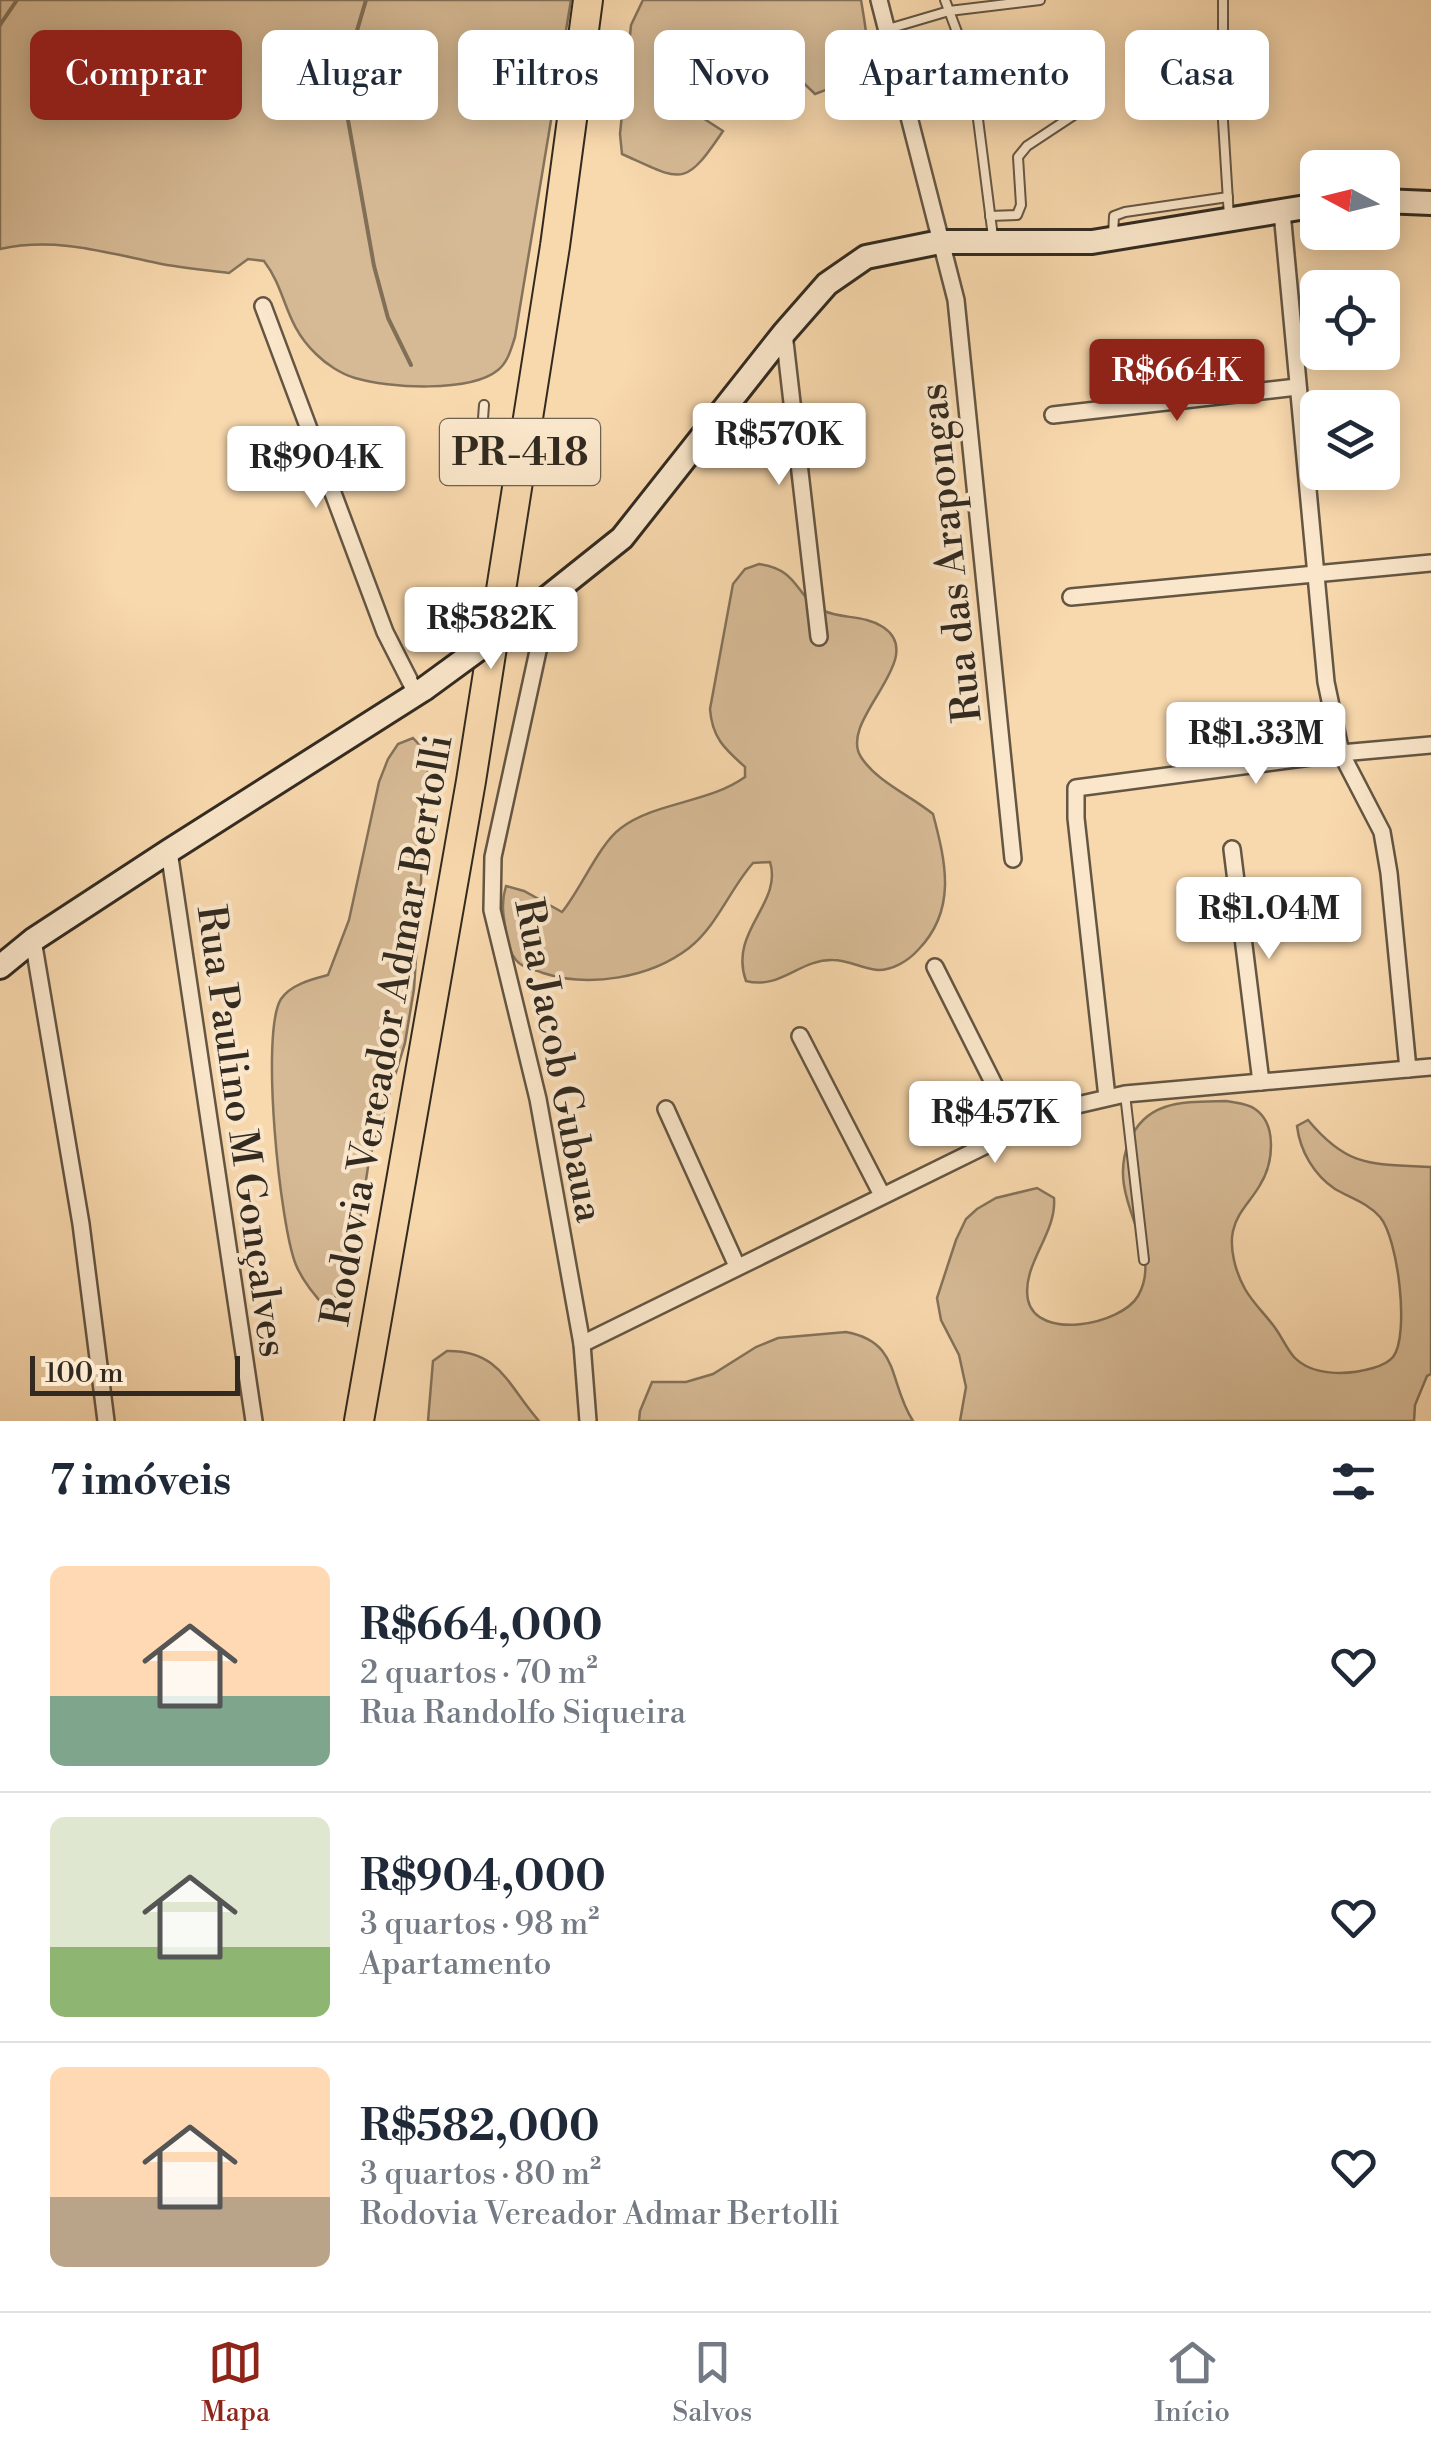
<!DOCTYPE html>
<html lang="pt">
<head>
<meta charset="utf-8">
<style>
  body { margin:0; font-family:"Libre Bodoni",serif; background:#f6f6f7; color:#1f2937; height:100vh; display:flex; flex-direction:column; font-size:38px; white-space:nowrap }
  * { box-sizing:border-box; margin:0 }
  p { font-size:32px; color:#747a83 }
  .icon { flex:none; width:55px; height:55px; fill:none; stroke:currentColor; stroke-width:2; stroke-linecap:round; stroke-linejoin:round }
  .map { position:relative; height:1421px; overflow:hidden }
  .sheet { display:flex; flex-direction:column; background:#fff; flex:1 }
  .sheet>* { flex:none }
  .guide { position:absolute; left:30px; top:30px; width:1372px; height:90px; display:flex; gap:20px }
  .needle { width:65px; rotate:277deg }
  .fabs { position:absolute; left:1300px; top:150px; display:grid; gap:20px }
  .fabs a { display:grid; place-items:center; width:100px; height:100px; border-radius:15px; background:#fff; box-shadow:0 5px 25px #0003; font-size:50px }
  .scale { position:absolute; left:30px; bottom:25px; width:210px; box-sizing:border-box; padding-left:10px; border:5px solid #322a20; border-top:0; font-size:28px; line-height:35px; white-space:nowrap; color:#322a20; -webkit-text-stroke:8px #fae6ca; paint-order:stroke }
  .price { position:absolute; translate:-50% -85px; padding:0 22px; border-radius:10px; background:#fff; color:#222; font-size:32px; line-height:65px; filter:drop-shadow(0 2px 5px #0008) }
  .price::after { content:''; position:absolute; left:50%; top:60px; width:30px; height:22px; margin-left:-15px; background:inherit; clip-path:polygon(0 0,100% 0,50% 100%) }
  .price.on { background:#8f2418; color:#fff }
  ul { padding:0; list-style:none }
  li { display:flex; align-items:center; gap:30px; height:250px; padding:0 50px }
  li+li { border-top:2px solid #e0e1e3 }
  li span { display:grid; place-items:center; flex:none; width:280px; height:200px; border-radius:15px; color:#555 }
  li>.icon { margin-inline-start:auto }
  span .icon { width:120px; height:120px; fill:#fffc; stroke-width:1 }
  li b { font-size:42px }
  h2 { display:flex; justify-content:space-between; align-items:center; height:120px; padding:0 50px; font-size:42px }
  .pill { padding:0 35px; border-radius:15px; background:#fff; box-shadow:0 5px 25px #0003; font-size:35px; line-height:90px }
  .pill.on { background:#8f2418; color:#fff }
  .dock { display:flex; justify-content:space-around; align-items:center; height:140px; border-top:2px solid #e0e1e3; background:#fff; font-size:28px; color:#747a83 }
  .dock a { display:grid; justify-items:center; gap:5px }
  .dock .on { color:#8f2418 }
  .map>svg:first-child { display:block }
  .green { fill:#d6ba95; stroke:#84725a; stroke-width:2.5 }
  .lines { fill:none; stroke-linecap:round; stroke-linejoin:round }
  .stream { stroke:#816f58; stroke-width:4 }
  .service-casing { stroke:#645643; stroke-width:12 }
  .minor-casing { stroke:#645643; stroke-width:20 }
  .secondary-casing { stroke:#322a20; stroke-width:28 }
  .trunk-casing { stroke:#322a20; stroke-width:32 }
  .service { stroke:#fae6ca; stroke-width:8 }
  .minor { stroke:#fae6ca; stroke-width:15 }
  .secondary { stroke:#fae6ca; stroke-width:22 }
  .trunk { stroke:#f8d8ad; stroke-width:28 }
  .secondary-bridge-casing { stroke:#322a20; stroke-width:28; stroke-linecap:butt }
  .secondary-bridge { stroke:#fae6ca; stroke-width:22 }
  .labels { text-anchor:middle; stroke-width:8; stroke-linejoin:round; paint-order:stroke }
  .shield { fill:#fae6ca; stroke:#6e6253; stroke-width:2.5 }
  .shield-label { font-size:38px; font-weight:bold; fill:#322a20 }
  .street-label { font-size:40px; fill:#322a20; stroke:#fae6ca }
</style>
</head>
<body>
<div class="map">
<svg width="1431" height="1421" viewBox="0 0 1431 1421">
  <rect width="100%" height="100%" fill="#f8d8ad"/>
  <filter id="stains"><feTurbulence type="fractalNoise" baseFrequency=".002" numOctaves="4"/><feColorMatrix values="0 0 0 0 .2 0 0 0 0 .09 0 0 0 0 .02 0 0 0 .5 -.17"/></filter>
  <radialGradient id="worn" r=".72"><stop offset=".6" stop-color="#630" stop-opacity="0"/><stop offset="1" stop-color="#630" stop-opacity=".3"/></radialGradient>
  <!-- green -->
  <g class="green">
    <path d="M0 0H571L515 337C511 349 508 362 498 370 470 393 388 388 355 378 341 374 326 364 316 354 284 324 287 291 264 261L248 259 229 273C205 270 180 268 157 263 104 252 55 237 0 249Z"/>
    <path d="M643 0H861C871 58 874 73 815 94L756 37C728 46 731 52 713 70 701 81 687 90 675 100L723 131C684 189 682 181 622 154L620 134 631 25Z"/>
    <path d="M759 564C801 570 794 597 824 611 843 619 865 615 883 627 930 658 837 720 861 757 876 781 911 796 933 814 946 863 957 910 918 950 908 961 893 970 878 970 863 969 848 960 833 960 800 959 780 990 746 981 728 931 783 904 770 862L753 863C730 889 717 926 689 948 650 978 589 988 543 973 533 969 522 968 516 960 509 952 508 941 506 931 503 915 501 902 506 886L524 891 562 912C581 889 599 844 621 828 655 802 709 803 745 777V767C725 749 712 738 710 709L733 584 745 569Z"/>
    <path d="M413 738 426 752 428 773 414 989 405 1043 369 1160 355 1254 346 1281 327 1309C315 1296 303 1282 296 1265 280 1227 260 1032 281 999 291 984 313 979 328 975L349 920 379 782 388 759 398 744Z"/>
    <path d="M1226 1101C1236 1103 1247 1103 1255 1109 1278 1125 1273 1164 1260 1185 1251 1201 1237 1212 1233 1231 1229 1249 1236 1273 1245 1289 1253 1303 1264 1313 1273 1325 1281 1335 1286 1348 1294 1357 1313 1377 1349 1375 1373 1368 1380 1366 1388 1363 1393 1357 1410 1335 1398 1238 1380 1217 1368 1203 1350 1198 1335 1189 1314 1175 1300 1151 1297 1126L1308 1120C1348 1168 1371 1164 1431 1167V1374L1427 1376 1415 1405 1414 1421H960L966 1387 959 1355 941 1320 937 1298 956 1240 966 1219 977 1209 996 1198 1037 1188 1054 1198C1057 1234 1021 1265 1028 1300 1037 1341 1121 1325 1138 1296 1166 1247 1104 1201 1129 1142 1146 1099 1186 1102 1226 1101Z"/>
    <path d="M846 1332C901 1342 888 1382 913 1421H639L640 1411 652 1382H686L713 1374 756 1347 778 1338Z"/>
    <path d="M447 1351C500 1350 508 1386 539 1421H428L433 1361Z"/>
  </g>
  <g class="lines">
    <!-- stream -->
    <g class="stream">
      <polyline points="366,0 351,51 345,103 374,266 388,318 411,365"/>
      <polyline points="0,25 17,0"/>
    </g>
    <defs>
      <g id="service">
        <polyline points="945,0 972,72 993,237"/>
        <polyline points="1223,0 1223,121 1229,217"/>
        <polyline points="888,29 949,11 1040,0"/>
        <polyline points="990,216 1017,215 1021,205 1018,157 1027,146 1080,111"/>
        <polyline points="1113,235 1114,216 1125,212 1228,197"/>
        <polyline points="484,405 482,432 487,439 516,449"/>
        <polyline points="1125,1094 1144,1260"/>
      </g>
      <g id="minor">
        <polyline points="879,0 956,300 1013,859"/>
        <polyline points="1282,212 1326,682 1341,753 1382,832 1389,873 1408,1069"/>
        <polyline points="263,306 385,632 417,695"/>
        <polyline points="784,333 819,637"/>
        <polyline points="1053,415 1297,387"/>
        <polyline points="550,596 493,857 492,910 538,1099 582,1344 588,1421"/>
        <polyline points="1071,597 1431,563"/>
        <polyline points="1232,849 1261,1082"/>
        <polyline points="169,851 254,1421"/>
        <polyline points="33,940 81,1224 106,1421"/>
        <polyline points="935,967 1017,1130"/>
        <polyline points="800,1036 882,1195"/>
        <polyline points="1107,1097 1076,818 1076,788 1341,753 1431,745"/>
        <polyline points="666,1109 737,1266"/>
        <polyline points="582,1344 1060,1109 1125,1094 1431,1067"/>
      </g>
      <g id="secondary">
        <polyline points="1382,201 1431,203"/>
        <polyline points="528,613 622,538 784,333 827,284 866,257 940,242 1092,242 1318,205"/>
        <polyline points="0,967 33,940 169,851 424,689"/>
      </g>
      <polyline id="trunk" points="359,1421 471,781 555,246 588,0"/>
    </defs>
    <!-- service casing -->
    <use href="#service" class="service-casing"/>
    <!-- minor casing -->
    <use href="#minor" class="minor-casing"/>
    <!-- secondary casing -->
    <use href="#secondary" class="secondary-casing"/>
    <!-- trunk casing -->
    <use href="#trunk" class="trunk-casing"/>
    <!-- service -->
    <use href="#service" class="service"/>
    <!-- minor -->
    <use href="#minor" class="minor"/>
    <!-- secondary -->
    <use href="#secondary" class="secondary"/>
    <!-- trunk -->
    <use href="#trunk" class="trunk"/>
    <defs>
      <polyline id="secondary-bridge" points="424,689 528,613"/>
    </defs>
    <!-- secondary-bridge casing -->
    <use href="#secondary-bridge" class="secondary-bridge-casing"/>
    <!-- secondary-bridge -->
    <use href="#secondary-bridge" class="secondary-bridge"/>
  </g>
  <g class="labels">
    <!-- shield labels -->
    <rect class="shield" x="440" y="419" width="160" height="66" rx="8"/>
    <g class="shield-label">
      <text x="520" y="465">PR-418</text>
    </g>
    <!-- street labels -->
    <g class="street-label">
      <text transform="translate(949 553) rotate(-96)" y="14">Rua das Arapongas</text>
      <text transform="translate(386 1030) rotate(-80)" y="14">Rodovia Vereador Admar Bertolli</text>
      <text transform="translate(560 1060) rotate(79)" y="14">Rua Jacob Gubaua</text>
      <text transform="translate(243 1131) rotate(82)" y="14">Rua Paulino M Gonçalves</text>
    </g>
  </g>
  <rect width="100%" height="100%" filter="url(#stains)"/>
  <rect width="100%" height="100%" fill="url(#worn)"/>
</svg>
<div class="fabs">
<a><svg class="needle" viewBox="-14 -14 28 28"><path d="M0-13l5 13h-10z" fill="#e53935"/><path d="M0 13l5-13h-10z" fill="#747a83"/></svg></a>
<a><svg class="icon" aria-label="locate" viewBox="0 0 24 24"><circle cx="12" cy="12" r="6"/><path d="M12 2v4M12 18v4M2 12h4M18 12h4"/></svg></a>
<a><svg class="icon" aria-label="layers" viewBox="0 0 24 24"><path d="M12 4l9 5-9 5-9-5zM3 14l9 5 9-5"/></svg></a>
</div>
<div class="scale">100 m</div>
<b class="price on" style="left:1177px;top:424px">R$664K</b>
<b class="price" style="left:779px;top:488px">R$570K</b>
<b class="price" style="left:316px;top:511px">R$904K</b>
<b class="price" style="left:491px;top:672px">R$582K</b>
<b class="price" style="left:1256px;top:787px">R$1.33M</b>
<b class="price" style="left:1269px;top:962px">R$1.04M</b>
<b class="price" style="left:995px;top:1166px">R$457K</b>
<div class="guide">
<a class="pill on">Comprar</a>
<a class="pill">Alugar</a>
<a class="pill">Filtros</a>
<a class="pill">Novo</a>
<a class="pill">Apartamento</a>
<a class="pill">Casa</a>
</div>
</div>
<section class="sheet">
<h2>7 imóveis<svg class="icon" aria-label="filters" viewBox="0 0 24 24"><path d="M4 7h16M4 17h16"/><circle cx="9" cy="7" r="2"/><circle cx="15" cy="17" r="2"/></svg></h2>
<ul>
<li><span style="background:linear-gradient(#ffd9b3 65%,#7fa58c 0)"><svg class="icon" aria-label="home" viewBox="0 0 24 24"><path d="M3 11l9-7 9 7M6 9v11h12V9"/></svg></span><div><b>R$664,000</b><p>2 quartos · 70 m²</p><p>Rua Randolfo Siqueira</p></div><svg class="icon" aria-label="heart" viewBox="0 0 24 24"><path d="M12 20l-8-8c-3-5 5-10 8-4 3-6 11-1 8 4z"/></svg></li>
<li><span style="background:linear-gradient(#dfe7d0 65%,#8fb573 0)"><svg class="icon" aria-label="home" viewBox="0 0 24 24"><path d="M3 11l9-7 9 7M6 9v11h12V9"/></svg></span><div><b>R$904,000</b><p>3 quartos · 98 m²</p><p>Apartamento</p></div><svg class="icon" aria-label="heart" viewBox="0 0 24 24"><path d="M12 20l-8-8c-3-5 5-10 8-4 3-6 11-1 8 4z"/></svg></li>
<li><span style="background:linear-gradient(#ffd9b3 65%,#b9a48a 0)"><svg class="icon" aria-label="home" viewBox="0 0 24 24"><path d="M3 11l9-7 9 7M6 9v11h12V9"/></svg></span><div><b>R$582,000</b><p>3 quartos · 80 m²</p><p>Rodovia Vereador Admar Bertolli</p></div><svg class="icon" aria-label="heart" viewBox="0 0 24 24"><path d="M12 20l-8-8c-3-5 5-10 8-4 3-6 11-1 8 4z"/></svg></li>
</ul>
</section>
<nav class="dock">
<a class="on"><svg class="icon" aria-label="map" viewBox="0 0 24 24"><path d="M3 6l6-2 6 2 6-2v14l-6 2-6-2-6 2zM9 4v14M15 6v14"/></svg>Mapa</a>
<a><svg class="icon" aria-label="saved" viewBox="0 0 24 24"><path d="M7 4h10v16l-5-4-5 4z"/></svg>Salvos</a>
<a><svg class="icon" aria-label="home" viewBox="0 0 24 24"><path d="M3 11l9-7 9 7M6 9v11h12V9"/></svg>Início</a>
</nav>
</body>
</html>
